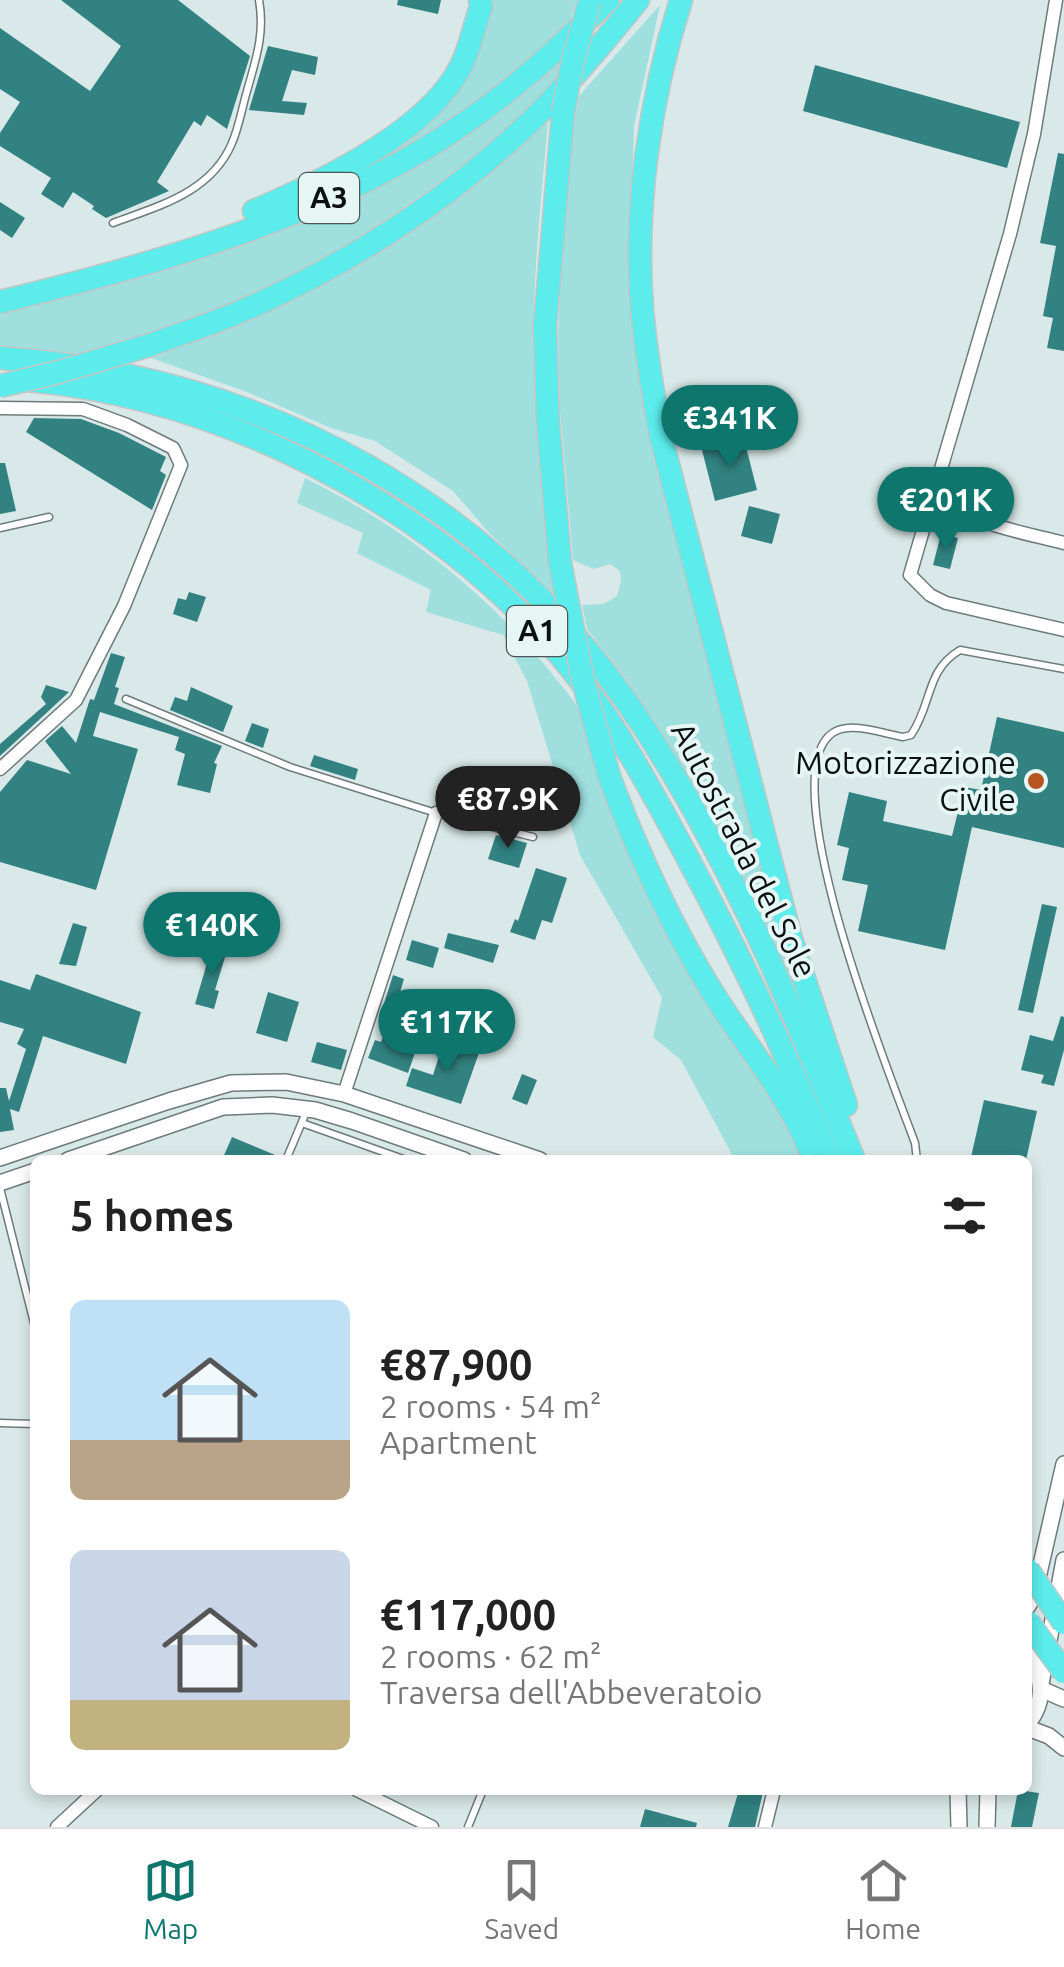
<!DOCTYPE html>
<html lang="en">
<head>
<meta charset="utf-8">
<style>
  body { margin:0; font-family:Ubuntu,sans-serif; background:#f2f2f2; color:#222; height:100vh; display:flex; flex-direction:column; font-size:38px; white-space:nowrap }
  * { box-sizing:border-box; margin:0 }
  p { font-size:32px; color:#767676 }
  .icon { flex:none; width:55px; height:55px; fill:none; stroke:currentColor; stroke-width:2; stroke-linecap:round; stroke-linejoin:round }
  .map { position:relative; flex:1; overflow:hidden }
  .panel { position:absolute; left:30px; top:1155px; width:1002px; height:640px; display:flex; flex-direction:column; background:#fff; border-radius:15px; box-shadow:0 5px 15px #0003 }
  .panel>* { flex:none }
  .price { position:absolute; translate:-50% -85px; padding:0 22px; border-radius:35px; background:#0f766e; color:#fff; font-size:32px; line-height:65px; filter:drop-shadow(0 2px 5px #0008) }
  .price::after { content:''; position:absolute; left:50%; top:60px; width:30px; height:22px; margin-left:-15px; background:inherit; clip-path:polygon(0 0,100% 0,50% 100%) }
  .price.active { background:#222; color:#fff }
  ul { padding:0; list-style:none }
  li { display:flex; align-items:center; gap:30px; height:250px; padding:0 40px }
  li span { display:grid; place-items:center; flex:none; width:280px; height:200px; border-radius:15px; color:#555 }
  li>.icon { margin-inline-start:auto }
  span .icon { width:120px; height:120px; fill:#fffc; stroke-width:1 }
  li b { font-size:42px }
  h2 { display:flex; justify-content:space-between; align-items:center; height:120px; padding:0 40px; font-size:42px }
  .dock { display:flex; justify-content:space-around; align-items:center; height:140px; border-top:2px solid #e0e0e0; background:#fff; font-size:28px; color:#767676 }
  .dock a { display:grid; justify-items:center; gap:5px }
  .dock .active { color:#0f766e }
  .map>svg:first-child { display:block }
  .green { fill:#9fe0df }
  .building { fill:#318281 }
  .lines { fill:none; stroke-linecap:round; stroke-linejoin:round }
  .service-casing { stroke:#6d7b7a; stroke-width:9 }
  .minor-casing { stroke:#6d7b7a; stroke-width:15 }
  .tertiary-casing { stroke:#6d7b7a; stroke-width:18 }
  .motorway-casing { stroke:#c4c6c6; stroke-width:25 }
  .service { stroke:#fff; stroke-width:6 }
  .minor { stroke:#fff; stroke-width:12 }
  .tertiary { stroke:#fff; stroke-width:15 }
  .motorway { stroke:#5beceb; stroke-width:22 }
  .motorway-bridge-casing { stroke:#c4c6c6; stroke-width:25; stroke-linecap:butt }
  .motorway-bridge { stroke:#5beceb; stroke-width:22 }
  .poi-dot { fill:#b85420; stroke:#e6f6f5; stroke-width:4 }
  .labels { text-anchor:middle; stroke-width:8; stroke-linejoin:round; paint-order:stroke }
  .shield { fill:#e6f6f5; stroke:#4d5555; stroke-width:2.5 }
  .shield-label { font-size:30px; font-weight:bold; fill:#0b1010 }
  .poi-label { font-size:32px; fill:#0b1010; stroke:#e6f6f5; text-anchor:end }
  .street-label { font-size:32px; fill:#0b1010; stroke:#e6f6f5 }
</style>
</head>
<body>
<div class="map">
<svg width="1064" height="1827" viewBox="0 0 1064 1827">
  <rect width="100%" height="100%" fill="#d9e8e8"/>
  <!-- green -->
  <g class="green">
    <path d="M489 0H577L568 27 477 102 437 131 367 168C435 129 483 82 489 0Z"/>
    <polygon points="660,5 634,126 629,293 651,449 791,973 788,973 685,772 626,679 587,629 582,605 604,604 617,596 621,581 620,571 610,564 594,569 573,560 560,410 558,338 563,213 574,124 579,96"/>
    <path d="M564 59C560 91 522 117 497 137 375 239 238 316 83 355 63 361 22 350 0 347V308L245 239 528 89Z"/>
    <path d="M548 122C541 201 532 280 534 359 536 438 546 517 556 596L491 535 453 491 375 441 331 428 247 392 151 358C260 318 365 266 459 197 490 175 519 147 548 122Z"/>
    <path d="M305 478C400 525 486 591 552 674 567 693 583 708 588 732L803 1160H735L681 1060 653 1037 662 998 580 855 527 681 503 635 426 612 431 590 357 553 363 533 297 503Z"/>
  </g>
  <!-- building -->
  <g class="building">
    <polygon points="61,0 178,0 250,56 227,129 207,115 201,126 194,121 157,182 169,191 106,218 92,209 94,206 73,192 63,208 41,194 51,178 0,146 0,133 20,102 0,89 0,28 90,91 121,46"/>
    <polygon points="398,0 441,0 438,14 397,5"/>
    <polygon points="268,46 318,57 315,75 292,70 282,101 307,103 304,115 249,110"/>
    <polygon points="815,65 1020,122 1007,168 803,111"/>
    <polygon points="1058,153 1064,154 1064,351 1047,348 1053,318 1043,316 1056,246 1040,243"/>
    <polygon points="0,202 25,218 12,238 0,230"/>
    <polygon points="34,418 81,419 119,433 166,457 160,471 166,475 152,510 26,432"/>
    <polygon points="744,439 757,490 715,501 702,450"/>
    <polygon points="0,463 5,463 16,511 0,514"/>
    <polygon points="749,506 780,514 772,544 741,536"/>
    <polygon points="941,534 958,538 950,569 933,565"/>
    <polygon points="189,592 206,597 197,622 173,614 178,598 186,600"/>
    <polygon points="111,653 125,657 115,687 119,688 114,704 222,746 214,763 217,764 210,793 177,785 185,754 175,750 179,737 100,712 93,736 138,749 96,890 0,862 0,792 27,760 71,774 45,741 62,726 76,743 90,699 94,700"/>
    <polygon points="46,685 69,692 0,756 0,744 46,704 41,697"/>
    <polygon points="191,687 233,706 223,732 170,710 175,697 187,701"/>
    <polygon points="997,717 1064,732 1064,848 972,827 945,950 858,931 868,885 842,880 849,848 837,845 849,792 887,801 883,821 952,836 964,787 981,790"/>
    <polygon points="252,723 269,729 263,748 245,741"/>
    <polygon points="314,755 358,769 355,780 310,766"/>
    <polygon points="504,801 538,809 533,830 499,821"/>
    <polygon points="496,835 527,843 519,868 488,859"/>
    <polygon points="536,868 567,878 552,923 542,920 535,940 510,932 515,919 518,921"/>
    <polygon points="1042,904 1057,907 1033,1013 1018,1010"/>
    <polygon points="73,923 87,927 76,966 59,964"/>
    <polygon points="448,933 499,945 493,963 444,948"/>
    <polygon points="412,940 439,948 433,968 406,960"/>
    <polygon points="213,943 228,947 215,990 219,991 214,1009 195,1004"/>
    <polygon points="36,974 141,1012 126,1064 43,1036 19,1112 10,1109 14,1130 0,1132 0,1088 6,1088 9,1101 26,1049 17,1044 24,1029 0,1022 0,980 30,990"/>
    <polygon points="393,975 404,979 395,1009 382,1010"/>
    <polygon points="424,991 450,999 444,1020 418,1012"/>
    <polygon points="268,992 299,1002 287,1042 256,1033"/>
    <polygon points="1061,1016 1064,1017 1064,1050 1054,1086 1041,1083 1044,1075 1021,1070 1030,1035 1053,1041"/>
    <polygon points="387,1026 420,1038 408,1073 368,1058 375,1040 381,1042"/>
    <polygon points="317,1042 347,1050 341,1070 311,1062"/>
    <polygon points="460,1043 480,1050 461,1104 406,1086 412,1068 433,1075 442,1047 457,1052"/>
    <polygon points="522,1074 537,1080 527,1105 512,1099"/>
    <polygon points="984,1100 1037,1111 1026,1160 971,1157"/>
    <polygon points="232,1137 280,1157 279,1160 222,1160"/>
    <polygon points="739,1790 763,1792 755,1827 728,1827"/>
    <polygon points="1018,1790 1039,1793 1032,1827 1011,1827"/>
    <polygon points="645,1809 697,1823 696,1827 640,1827"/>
  </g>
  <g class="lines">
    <defs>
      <g id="service">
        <path d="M113 223C158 206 211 193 232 143 239 127 242 108 247 91 256 59 265 33 259 0"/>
        <polyline points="0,528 49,517"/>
        <polyline points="126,699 290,767 436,813 533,837"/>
        <polyline points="302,1123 406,1160"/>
        <polyline points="286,1160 307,1110"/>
        <path d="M917 1160 915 1143C894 1085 764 766 836 731 854 722 884 734 903 737L911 735C933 703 925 671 960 650L1064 669"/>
        <polyline points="0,1188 35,1327"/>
        <polyline points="0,1423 35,1424"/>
        <polyline points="468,1827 483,1790"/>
      </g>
      <g id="minor">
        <path d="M1056 0 1034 134 1010 234 933 496C972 524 1017 531 1064 543"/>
        <polyline points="0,408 83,409 127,425 173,448 181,465 124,606 76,700 0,769"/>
        <polyline points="933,496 910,575 930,595 946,603 1064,630"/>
        <polyline points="344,1094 436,813"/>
        <polyline points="357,1790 432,1827"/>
        <polyline points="57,1827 97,1790"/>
        <polyline points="765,1827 774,1790"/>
      </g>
      <g id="tertiary">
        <polyline points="0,1158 169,1101 231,1083 286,1082 344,1094 540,1160"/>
        <polyline points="68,1160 223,1107 272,1105 315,1110 352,1121 464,1160"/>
        <polyline points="0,1183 35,1171"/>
        <polyline points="1028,1606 1034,1595 1064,1464"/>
        <path d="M1028 1655C1043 1677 1046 1701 1028 1723"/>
        <polyline points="1041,1684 1064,1560"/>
        <polyline points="1041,1689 1064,1699"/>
        <polyline points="1028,1728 1049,1736 1064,1748"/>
        <polyline points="958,1790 959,1827"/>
        <polyline points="987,1827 988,1790"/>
      </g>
      <g id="motorway">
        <path d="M681 0C650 98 634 206 642 309 646 352 653 395 661 437L791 939 846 1105"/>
        <path d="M254 211C320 183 428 132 461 66 470 49 474 26 481 7L480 0"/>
        <path d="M0 302C158 263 335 215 469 120 520 85 564 43 608 0"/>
        <path d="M150 345C179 334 209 325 237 313 343 268 448 201 531 121 570 83 604 42 638 0"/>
        <path d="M0 358C264 376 497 503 643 726 731 860 794 1012 854 1160"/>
        <path d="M28 380C222 398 420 500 550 644 606 706 646 780 685 853 739 953 787 1055 830 1160"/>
        <polyline points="560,563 548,423 545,326 563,113"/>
        <path d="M609 776C637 851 669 922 711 990 743 1042 784 1088 808 1146"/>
      </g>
    </defs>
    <!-- service casing -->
    <use href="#service" class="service-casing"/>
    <!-- minor casing -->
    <use href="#minor" class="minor-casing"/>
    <!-- tertiary casing -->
    <use href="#tertiary" class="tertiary-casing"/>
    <!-- motorway casing -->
    <use href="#motorway" class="motorway-casing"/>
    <!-- service -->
    <use href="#service" class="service"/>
    <!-- minor -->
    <use href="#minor" class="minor"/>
    <!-- tertiary -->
    <use href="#tertiary" class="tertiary"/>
    <!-- motorway -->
    <use href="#motorway" class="motorway"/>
    <defs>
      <g id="motorway-bridge">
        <polyline points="563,113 573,60 590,0"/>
        <polyline points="0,386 59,372 150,345"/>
        <polyline points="560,563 583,681 609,776"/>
        <polyline points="1028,1570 1064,1623"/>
        <polyline points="1028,1622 1064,1672"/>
      </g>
    </defs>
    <!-- motorway-bridge casing -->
    <use href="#motorway-bridge" class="motorway-bridge-casing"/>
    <!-- motorway-bridge -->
    <use href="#motorway-bridge" class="motorway-bridge"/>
  </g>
  <!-- markers -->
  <circle class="poi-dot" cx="1036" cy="781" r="10"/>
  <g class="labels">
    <!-- shield labels -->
    <g class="shield">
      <rect x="299" y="173" width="60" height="50" rx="8"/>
      <rect x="507" y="606" width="60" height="50" rx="8"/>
    </g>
    <g class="shield-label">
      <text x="329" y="208">A3</text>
      <text x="537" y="641">A1</text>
    </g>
    <!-- poi labels -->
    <g class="poi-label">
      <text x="1016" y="774">Motorizzazione<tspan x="1016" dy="37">Civile</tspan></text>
    </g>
    <!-- street labels -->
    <g class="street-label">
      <text transform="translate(744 850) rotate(63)" y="11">Autostrada del Sole</text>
    </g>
  </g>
</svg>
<b class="price" style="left:730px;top:470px">€341K</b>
<b class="price" style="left:946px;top:552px">€201K</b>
<b class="price active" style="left:508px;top:851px">€87.9K</b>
<b class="price" style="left:212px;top:977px">€140K</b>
<b class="price" style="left:447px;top:1074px">€117K</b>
<section class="panel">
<h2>5 homes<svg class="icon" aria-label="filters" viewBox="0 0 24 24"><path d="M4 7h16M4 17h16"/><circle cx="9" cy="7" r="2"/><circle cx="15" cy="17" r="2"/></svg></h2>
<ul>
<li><span style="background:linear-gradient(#bfe0f5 70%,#b9a48a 0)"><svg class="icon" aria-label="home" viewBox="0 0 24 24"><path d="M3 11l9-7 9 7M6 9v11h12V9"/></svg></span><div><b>€87,900</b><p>2 rooms · 54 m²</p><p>Apartment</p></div></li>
<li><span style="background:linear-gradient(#c9d6e8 75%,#c2b280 0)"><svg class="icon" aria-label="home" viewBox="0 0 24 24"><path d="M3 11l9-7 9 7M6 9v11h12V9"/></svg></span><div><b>€117,000</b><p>2 rooms · 62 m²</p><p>Traversa dell'Abbeveratoio</p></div></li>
</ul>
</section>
</div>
<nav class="dock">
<a class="active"><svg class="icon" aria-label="map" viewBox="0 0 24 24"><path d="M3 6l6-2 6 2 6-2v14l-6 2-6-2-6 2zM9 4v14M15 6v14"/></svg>Map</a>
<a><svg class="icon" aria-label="saved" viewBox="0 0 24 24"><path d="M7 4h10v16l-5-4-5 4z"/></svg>Saved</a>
<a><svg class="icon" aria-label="home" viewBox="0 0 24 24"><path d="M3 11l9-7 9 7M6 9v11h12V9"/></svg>Home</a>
</nav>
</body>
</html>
